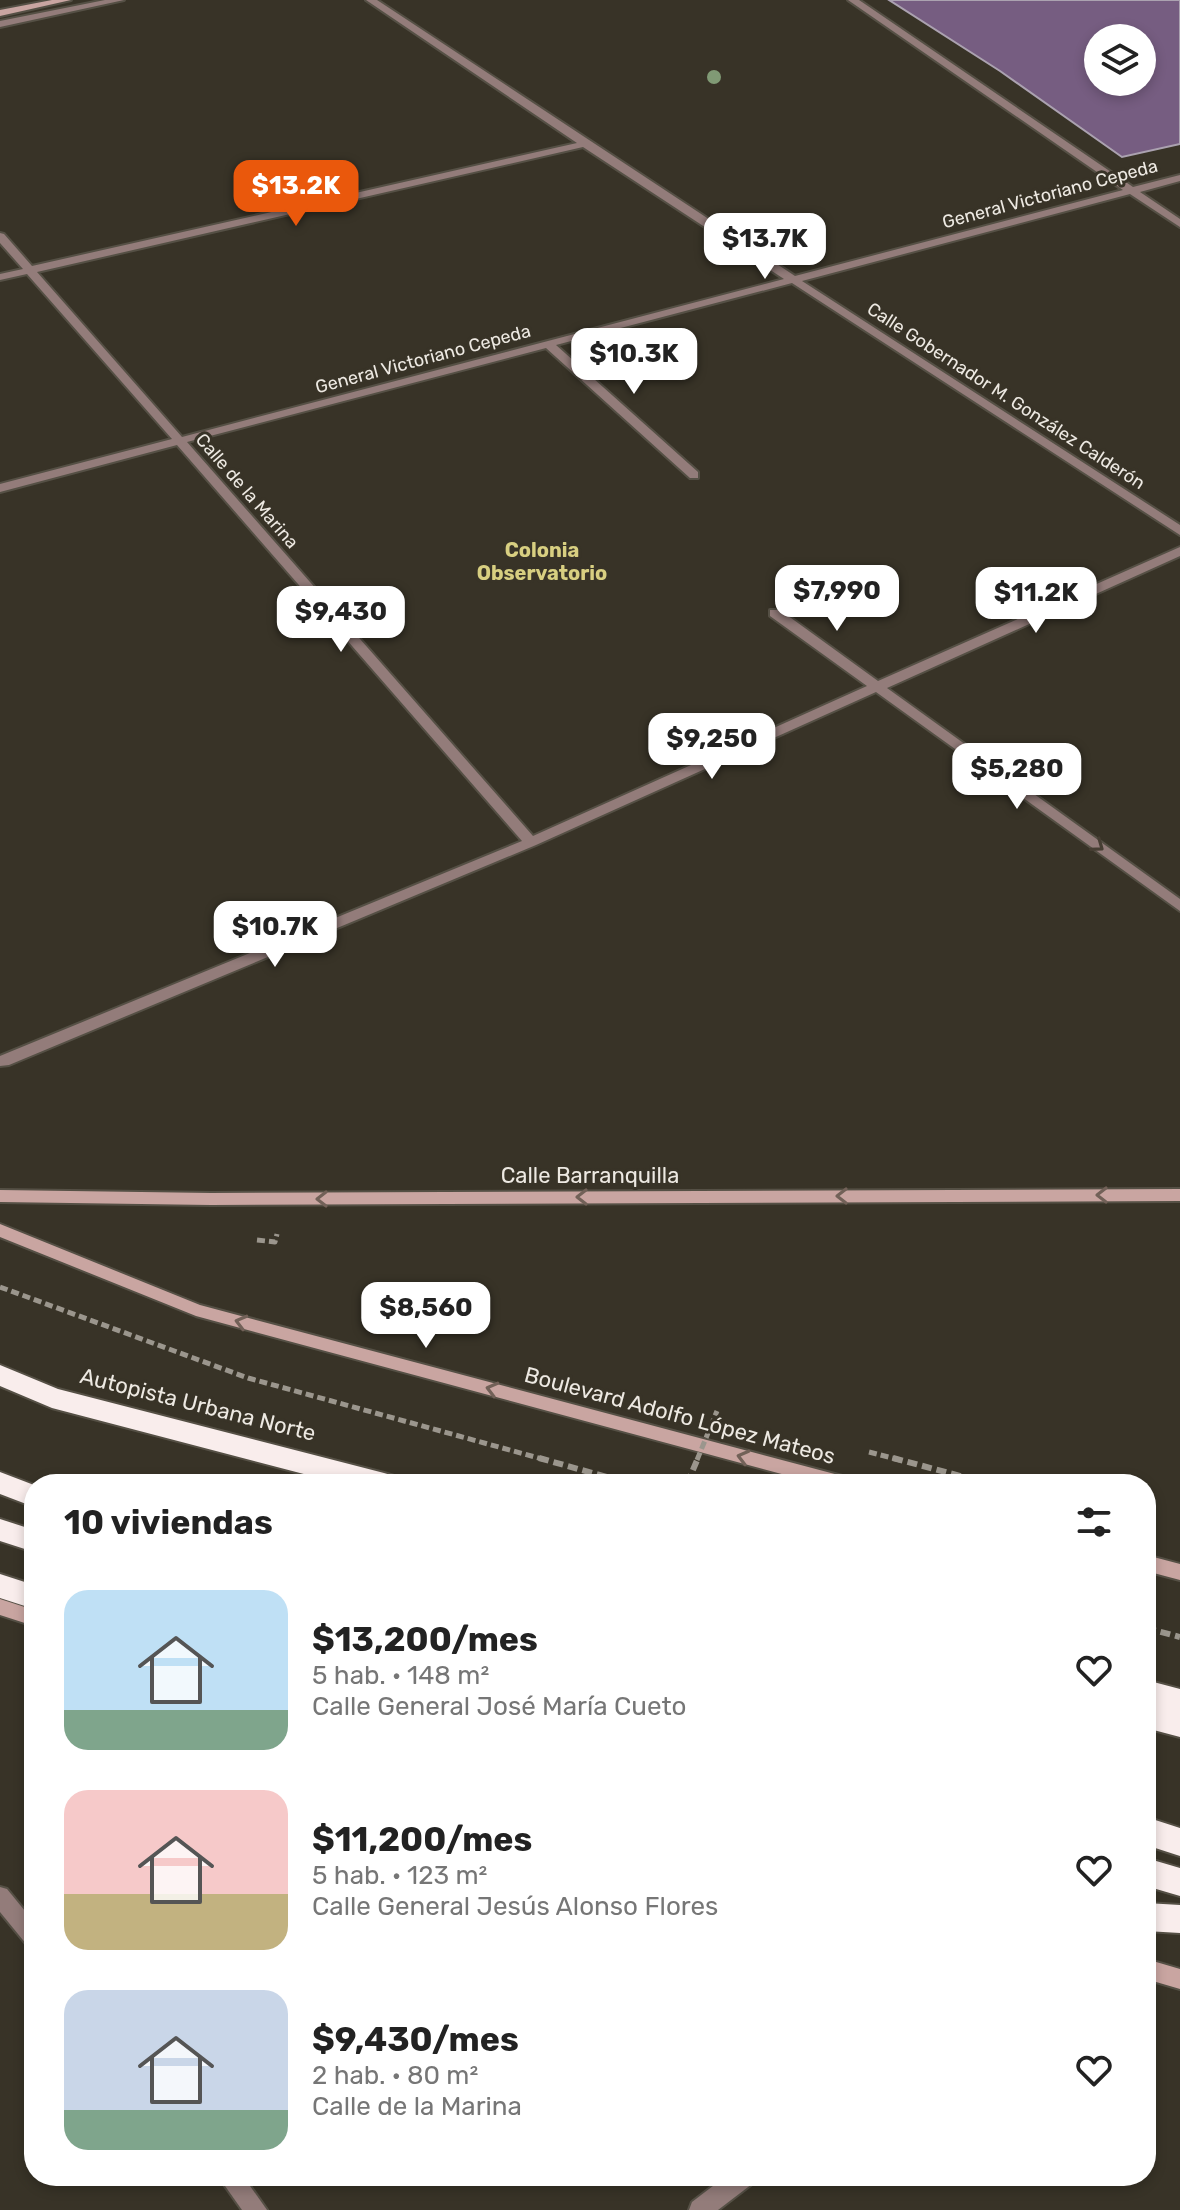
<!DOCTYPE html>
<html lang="es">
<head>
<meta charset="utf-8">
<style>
  body { margin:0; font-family:Rubik,sans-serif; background:#f2f2f2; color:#222; height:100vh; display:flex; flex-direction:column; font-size:30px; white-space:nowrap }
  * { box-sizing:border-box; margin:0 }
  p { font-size:26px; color:#767676 }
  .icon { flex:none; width:44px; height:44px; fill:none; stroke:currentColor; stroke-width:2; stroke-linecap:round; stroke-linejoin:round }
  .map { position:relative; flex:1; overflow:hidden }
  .sheet { position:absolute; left:24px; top:1474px; width:1132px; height:712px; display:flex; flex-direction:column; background:#fff; border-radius:32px; box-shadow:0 4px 12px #0003 }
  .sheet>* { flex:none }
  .tools { position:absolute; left:1084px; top:24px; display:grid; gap:16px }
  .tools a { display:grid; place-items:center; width:72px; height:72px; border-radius:50%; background:#fff; box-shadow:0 4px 12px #0003; font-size:40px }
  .price { position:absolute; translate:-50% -68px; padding:0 18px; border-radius:16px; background:#fff; color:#222; font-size:26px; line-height:52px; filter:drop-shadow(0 2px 4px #0008) }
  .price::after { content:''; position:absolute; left:50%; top:48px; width:24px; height:18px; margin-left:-12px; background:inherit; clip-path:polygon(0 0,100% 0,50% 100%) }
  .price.current { background:#ea580c; color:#fff }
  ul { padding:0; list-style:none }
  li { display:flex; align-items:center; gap:24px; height:200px; padding:0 40px }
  li span { display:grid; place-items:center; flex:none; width:224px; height:160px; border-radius:24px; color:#555 }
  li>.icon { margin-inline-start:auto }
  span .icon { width:96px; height:96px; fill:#fffc; stroke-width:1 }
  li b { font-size:34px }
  h2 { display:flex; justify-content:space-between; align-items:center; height:96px; padding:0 40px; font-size:34px }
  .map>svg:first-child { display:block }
  .building { fill:#765d81; stroke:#aba2b0; stroke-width:2; fill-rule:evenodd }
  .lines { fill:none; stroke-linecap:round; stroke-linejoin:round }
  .street-casing { stroke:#555045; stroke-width:4 }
  .secondary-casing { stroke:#555045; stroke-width:4 }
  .highway-casing { stroke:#555045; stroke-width:4 }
  .path-far1 { stroke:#9b968d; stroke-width:5; stroke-dasharray:8 4; stroke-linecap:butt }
  .path { stroke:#9b968d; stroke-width:6; stroke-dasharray:10 5; stroke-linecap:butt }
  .street { fill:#937c7a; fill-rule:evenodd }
  .secondary { fill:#c9a5a1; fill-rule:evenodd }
  .highway { fill:#f9edec; fill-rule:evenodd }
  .path-bridge-far1 { stroke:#9b968d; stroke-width:5; stroke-dasharray:8 4; stroke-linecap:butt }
  .path-bridge { stroke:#9b968d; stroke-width:6; stroke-dasharray:10 5; stroke-linecap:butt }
  .tree { fill:#809a75 }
  .oneway { stroke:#463e33 }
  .oneway2 { stroke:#726158 }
  .labels { text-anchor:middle; stroke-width:6; stroke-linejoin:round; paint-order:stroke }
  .far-street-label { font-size:18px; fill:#ede9e2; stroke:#383327 }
  .far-neighbourhood-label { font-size:20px; font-weight:bold; fill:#d8cf81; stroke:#383327 }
  .street-label { font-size:22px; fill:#ede9e2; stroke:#383327 }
</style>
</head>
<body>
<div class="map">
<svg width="1180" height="2210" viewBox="0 0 1180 2210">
  <rect width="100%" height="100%" fill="#383327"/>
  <!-- building -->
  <path class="building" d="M889 0H1180V144L1122 157 1000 71ZM1098 38H1142V82H1098Z"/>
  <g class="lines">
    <defs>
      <g id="street">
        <polygon points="105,0 124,0 0,27 0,21"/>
        <path d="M366 0H377L795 276 1123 190 848 0H859L1133 187 1180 175V181L1140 192 1180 219V227L1130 194 802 281 1180 525V535L792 283 556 345 698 472V478H690L546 348 187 442 533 836 867 686 770 616V610H780L878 681 1180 547V556L887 688 1180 899V911L876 692 536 845 9 1065 0 1066V1056L522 841 177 445 0 492V484L172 439 27 274 0 280V274L23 269 0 243V233L4 234 32 266 577 143ZM583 147 784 279 182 437 37 272Z"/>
        <polygon points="0,1887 7,1889 34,1922 34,1948 27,1945 0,1912"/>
        <polygon points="218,2176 243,2176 267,2210 242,2210"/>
        <polygon points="726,2176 755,2176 752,2184 718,2210 689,2210 692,2202"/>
      </g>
      <g id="secondary">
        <polygon points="52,0 71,0 0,16 0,10"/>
        <polygon points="1180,1189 1180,1201 211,1205 0,1202 0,1190 211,1193"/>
        <polygon points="0,1224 200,1305 846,1477 852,1479 855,1484 819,1484 196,1316 0,1237"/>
        <polygon points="1146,1555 1180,1564 1180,1580 1146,1571"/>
        <polygon points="0,1599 34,1610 34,1626 0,1615"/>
        <polygon points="1146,1959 1180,1969 1180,1989 1146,1979"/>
      </g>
      <g id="highway">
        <polygon points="0,1365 58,1389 384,1473 394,1476 398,1484 342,1484 52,1408 0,1386"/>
        <polygon points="0,1472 34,1485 34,1507 0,1494"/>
        <polygon points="0,1519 34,1530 34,1552 0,1541"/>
        <polygon points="0,1574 34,1585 34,1609 0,1598"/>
        <polygon points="1146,1680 1180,1689 1180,1737 1146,1728"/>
        <polygon points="1146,1817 1180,1828 1180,1856 1146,1845"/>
        <polygon points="1146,1858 1180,1868 1180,1896 1146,1886"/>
        <polygon points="1146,1903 1180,1905 1180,1933 1146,1931"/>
      </g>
    </defs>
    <!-- street casing -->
    <use href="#street" class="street-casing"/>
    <!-- secondary casing -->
    <use href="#secondary" class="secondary-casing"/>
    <!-- highway casing -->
    <use href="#highway" class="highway-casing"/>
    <!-- path-far1 -->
    <g class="path-far1">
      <polyline points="257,1240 275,1242 277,1234"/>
      <polyline points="0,1287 248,1378 546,1460"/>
      <polyline points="869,1452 900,1460"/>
    </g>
    <!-- path -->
    <g class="path">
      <polyline points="539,1458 632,1484"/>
      <polyline points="893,1458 964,1477 961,1484"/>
      <polyline points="1146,1628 1180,1637"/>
    </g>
    <!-- street -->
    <use href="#street" class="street"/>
    <!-- secondary -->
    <use href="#secondary" class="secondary"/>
    <!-- highway -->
    <use href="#highway" class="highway"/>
    <!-- path-bridge-far1 -->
    <polyline class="path-bridge-far1" points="697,1460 717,1411"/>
    <!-- path-bridge -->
    <polyline class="path-bridge" points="687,1484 698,1458"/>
  </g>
  <!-- trees -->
  <circle class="tree" cx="714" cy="77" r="7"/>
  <!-- one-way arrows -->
  <defs><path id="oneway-chevron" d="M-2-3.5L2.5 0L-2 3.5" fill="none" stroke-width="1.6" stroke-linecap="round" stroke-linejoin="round" transform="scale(2)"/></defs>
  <use class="oneway" href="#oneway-chevron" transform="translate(1098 846) rotate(36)"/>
  <g class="oneway2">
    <use href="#oneway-chevron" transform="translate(1102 1195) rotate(180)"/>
    <use href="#oneway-chevron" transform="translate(842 1196) rotate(180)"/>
    <use href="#oneway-chevron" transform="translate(582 1197) rotate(180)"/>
    <use href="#oneway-chevron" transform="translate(322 1199) rotate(180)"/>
    <use href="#oneway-chevron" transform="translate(241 1322) rotate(-165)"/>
    <use href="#oneway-chevron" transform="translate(492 1389) rotate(-165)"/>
    <use href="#oneway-chevron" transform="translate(743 1457) rotate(-165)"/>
  </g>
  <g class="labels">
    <!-- far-street labels -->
    <g class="far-street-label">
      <text transform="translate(1050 194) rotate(-15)" y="6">General Victoriano Cepeda</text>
      <text transform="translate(423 359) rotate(-15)" y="6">General Victoriano Cepeda</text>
      <text transform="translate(1006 396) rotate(33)" y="6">Calle Gobernador M. González Calderón</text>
      <text transform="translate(247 491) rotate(49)" y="6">Calle de la Marina</text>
    </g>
    <!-- far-neighbourhood labels -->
    <g class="far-neighbourhood-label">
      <text x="542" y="557">Colonia<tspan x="542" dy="23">Observatorio</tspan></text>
    </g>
    <!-- street labels -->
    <g class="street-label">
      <text x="590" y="1183">Calle Barranquilla</text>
      <text transform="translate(198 1404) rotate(14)" y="8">Autopista Urbana Norte</text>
      <text transform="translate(680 1415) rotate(15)" y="8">Boulevard Adolfo López Mateos</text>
    </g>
  </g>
</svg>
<div class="tools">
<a><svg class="icon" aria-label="layers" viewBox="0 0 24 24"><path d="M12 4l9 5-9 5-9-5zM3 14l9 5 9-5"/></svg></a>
</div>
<b class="price current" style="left:296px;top:228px">$13.2K</b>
<b class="price" style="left:765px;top:281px">$13.7K</b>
<b class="price" style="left:634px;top:396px">$10.3K</b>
<b class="price" style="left:837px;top:633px">$7,990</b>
<b class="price" style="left:1036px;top:635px">$11.2K</b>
<b class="price" style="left:341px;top:654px">$9,430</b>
<b class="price" style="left:712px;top:781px">$9,250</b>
<b class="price" style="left:1017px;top:811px">$5,280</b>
<b class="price" style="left:275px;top:969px">$10.7K</b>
<b class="price" style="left:426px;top:1350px">$8,560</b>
<section class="sheet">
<h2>10 viviendas<svg class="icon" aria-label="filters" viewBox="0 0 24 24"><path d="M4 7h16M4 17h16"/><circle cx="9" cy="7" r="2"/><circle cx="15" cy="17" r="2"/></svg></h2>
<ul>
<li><span style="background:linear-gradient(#bfe0f5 75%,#7fa58c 0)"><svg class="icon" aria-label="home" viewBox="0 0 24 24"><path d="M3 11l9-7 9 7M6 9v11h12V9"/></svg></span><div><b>$13,200/mes</b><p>5 hab. · 148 m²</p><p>Calle General José María Cueto</p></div><svg class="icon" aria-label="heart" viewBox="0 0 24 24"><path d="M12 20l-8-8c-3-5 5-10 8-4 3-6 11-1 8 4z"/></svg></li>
<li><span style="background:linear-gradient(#f6c9c9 65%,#c2b280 0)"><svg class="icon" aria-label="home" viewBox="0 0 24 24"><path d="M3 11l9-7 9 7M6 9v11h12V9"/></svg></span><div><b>$11,200/mes</b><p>5 hab. · 123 m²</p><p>Calle General Jesús Alonso Flores</p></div><svg class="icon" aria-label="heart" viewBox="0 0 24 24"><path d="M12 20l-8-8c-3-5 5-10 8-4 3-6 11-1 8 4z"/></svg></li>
<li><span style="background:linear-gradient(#c9d6e8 75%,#7fa58c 0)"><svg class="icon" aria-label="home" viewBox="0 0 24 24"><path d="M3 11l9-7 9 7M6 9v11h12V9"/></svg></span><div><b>$9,430/mes</b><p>2 hab. · 80 m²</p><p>Calle de la Marina</p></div><svg class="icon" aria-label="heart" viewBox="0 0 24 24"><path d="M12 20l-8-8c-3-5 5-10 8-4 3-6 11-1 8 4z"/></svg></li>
</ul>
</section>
</div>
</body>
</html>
